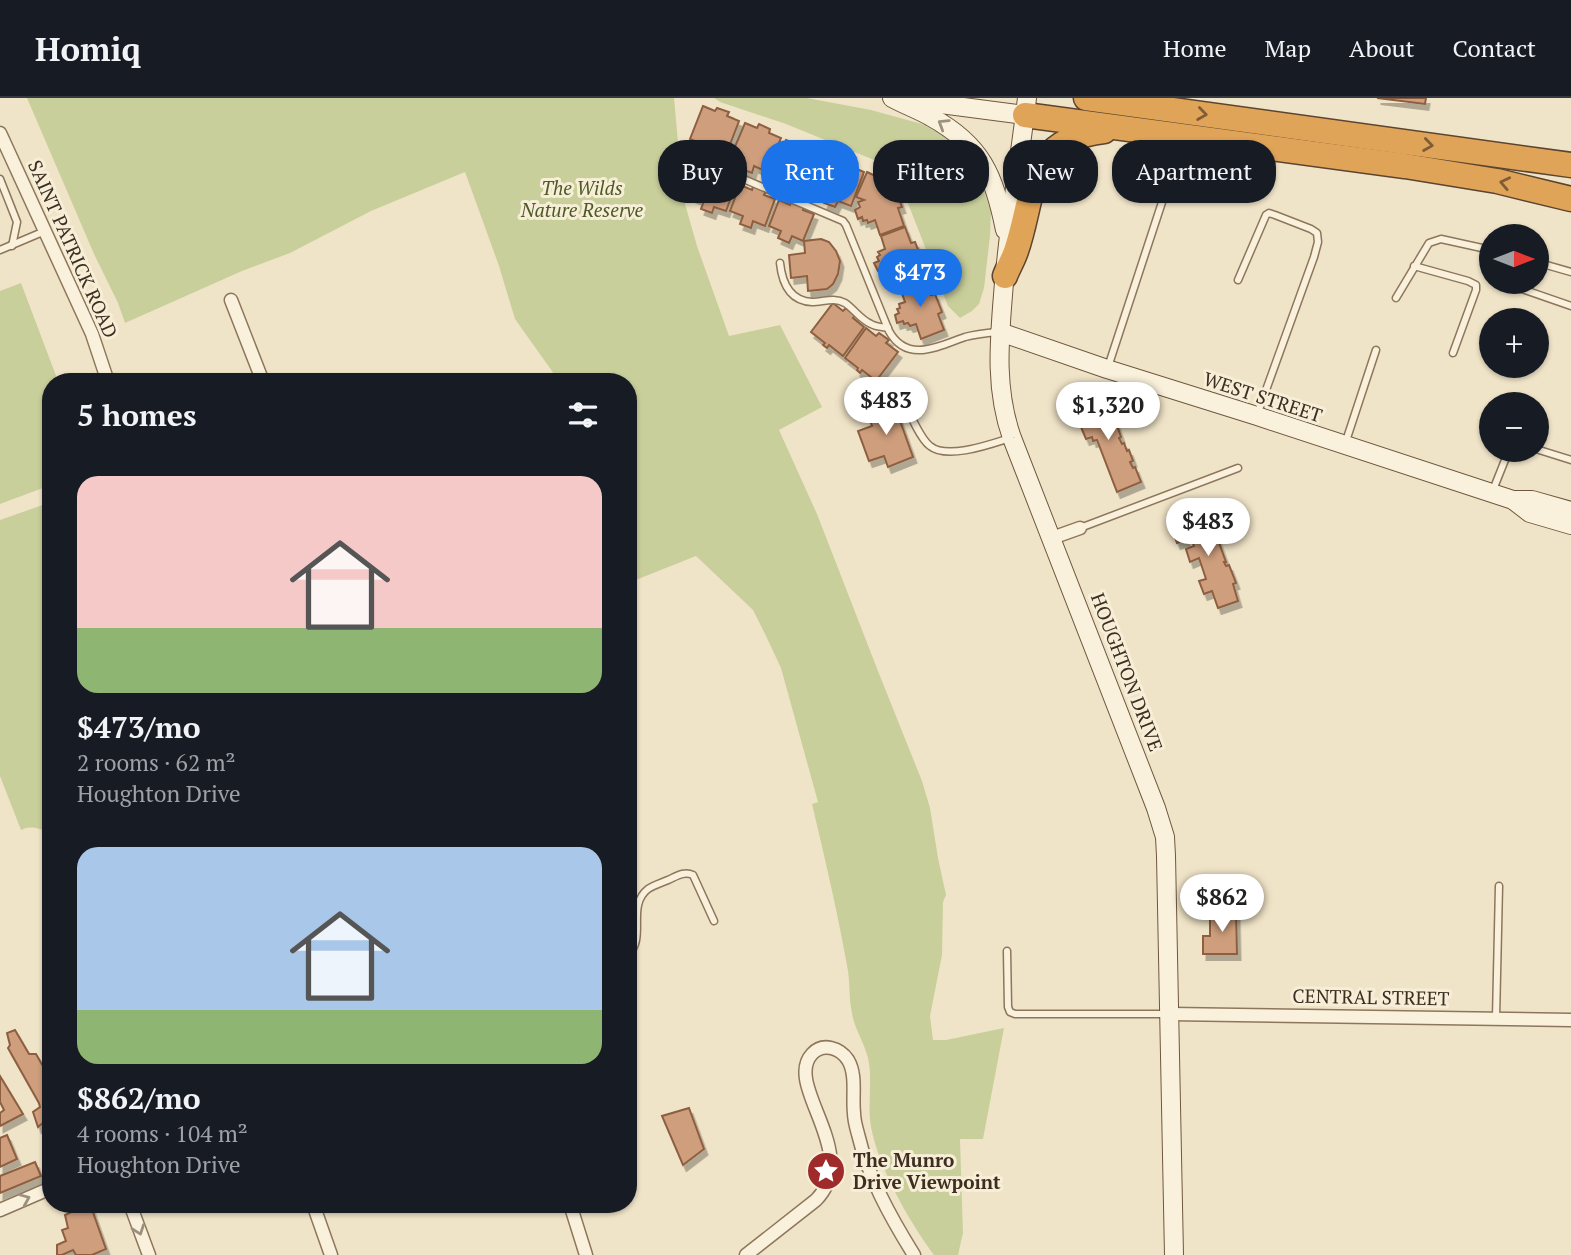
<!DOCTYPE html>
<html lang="en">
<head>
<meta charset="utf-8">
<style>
  body { margin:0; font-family:"PT Serif",serif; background:#20242c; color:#f1f3f6; height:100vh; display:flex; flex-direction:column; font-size:26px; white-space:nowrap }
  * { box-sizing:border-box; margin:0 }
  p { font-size:23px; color:#9ea1a6 }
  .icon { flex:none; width:38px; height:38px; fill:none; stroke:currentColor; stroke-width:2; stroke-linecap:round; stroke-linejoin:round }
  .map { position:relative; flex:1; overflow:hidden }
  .side { position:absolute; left:42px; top:275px; width:595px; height:840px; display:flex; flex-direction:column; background:#171b24; border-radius:28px; box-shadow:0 2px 5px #0004 }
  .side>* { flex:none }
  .banner { position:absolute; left:658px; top:42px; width:665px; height:63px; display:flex; gap:14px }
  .needle { width:46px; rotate:90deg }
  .buttons { position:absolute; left:1479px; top:126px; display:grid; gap:14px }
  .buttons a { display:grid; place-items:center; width:70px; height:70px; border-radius:50%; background:#171b24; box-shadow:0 2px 5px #0004; font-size:35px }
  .price { position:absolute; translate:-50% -60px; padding:0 16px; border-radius:24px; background:#fff; color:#222; font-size:23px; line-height:46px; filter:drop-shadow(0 2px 4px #0008) }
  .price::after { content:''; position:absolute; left:50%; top:42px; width:21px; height:16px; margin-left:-10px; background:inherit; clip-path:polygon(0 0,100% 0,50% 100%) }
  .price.current { background:#1a73e8; color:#fff }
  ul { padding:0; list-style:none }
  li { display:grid; align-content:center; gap:14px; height:371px; padding:0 35px }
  li span { display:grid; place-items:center; height:217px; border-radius:21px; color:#555 }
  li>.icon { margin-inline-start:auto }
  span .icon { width:126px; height:126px; fill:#fffc; stroke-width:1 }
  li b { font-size:30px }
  h2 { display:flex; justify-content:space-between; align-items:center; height:84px; padding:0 35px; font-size:30px }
  .tag { padding:0 24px; border-radius:28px; background:#171b24; box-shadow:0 2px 5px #0004; font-size:24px; line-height:63px }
  .tag.current { background:#1a73e8; color:#fff }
  header { display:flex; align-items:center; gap:42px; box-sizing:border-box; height:98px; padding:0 35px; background:#171b24; border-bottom:2px solid #363941 }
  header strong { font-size:33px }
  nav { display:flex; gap:38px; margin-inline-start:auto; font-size:24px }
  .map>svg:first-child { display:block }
  .green { fill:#c9cf9b }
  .building { fill:#cf9f7d; stroke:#8d5f41; stroke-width:2; filter:url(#shadow) }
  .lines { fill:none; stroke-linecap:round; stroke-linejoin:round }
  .lane-casing { stroke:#8d765c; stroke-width:9 }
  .street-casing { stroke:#8d765c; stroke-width:15 }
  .secondary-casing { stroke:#6f573f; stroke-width:20 }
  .highway-casing { stroke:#5b4430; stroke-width:27 }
  .lane { stroke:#faf1dc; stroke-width:6 }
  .street { stroke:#faf1dc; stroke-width:12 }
  .secondary { stroke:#faf1dc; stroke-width:18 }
  .highway { stroke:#e0a458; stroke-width:24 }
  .oneway { stroke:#7e5d36 }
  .oneway2 { stroke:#9c907e }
  .labels { text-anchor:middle; stroke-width:6; stroke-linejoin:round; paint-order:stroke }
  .park-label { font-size:19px; font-style:italic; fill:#4d5a26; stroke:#f7eed8 }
  .street-label { font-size:19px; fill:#3d2e20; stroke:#f7eed8 }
  .poi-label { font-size:19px; font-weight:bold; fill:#3d2e20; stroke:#f7eed8; text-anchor:start }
</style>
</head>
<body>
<header>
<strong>Homiq</strong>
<nav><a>Home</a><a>Map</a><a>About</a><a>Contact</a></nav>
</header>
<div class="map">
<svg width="1571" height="1157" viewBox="0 0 1571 1157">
  <defs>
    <filter id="shadow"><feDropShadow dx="3.5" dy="6" stdDeviation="0" flood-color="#0004"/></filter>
  </defs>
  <rect width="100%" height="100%" fill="#f0e4c8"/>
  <!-- green -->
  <g class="green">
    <path d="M27 0H674L683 99 697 148 729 238 780 227 822 309 779 332 817 416 878 573 922 683 930 710 938 760 946 797 943 804 942 857 930 918 933 942H946L1004 930 983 1041H960L963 1135 958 1157H934C909 1123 879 1071 871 1029 867 1006 873 982 868 960 864 944 854 930 852 915 849 901 850 887 848 873 838 816 825 761 812 706L818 704 781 570 766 538 753 512 696 458 628 485V284L559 283 515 221 499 168 465 74 371 113 290 155 242 173 125 225 118 205 94 156Z"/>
    <polygon points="714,0 807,0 871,12 922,26 944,38 968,57 977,73 991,113 990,138 984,190 979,206 972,213 960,220 948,208 897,77 879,64 786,26 720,4"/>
    <polygon points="21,185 58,283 51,284 51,387 0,406 0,193"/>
    <path d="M51 404V735L49 736C41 730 30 727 21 732L0 678V422Z"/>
  </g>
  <!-- building -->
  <g class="building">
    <polygon points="1377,0 1426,0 1425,6"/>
    <polygon points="703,8 715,13 717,10 729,14 727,18 739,23 726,57 713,52 710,58 699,54 702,46 690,41"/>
    <polygon points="745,25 757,30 759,26 770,31 769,35 781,40 767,74 754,68 752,75 741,71 744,63 731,58"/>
    <polygon points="786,42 798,47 800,44 812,49 810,52 822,57 809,91 796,86 793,92 782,88 785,80 773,75"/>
    <polygon points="828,60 841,65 842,61 854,66 852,69 864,74 851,108 838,103 835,109 824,105 827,97 815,93"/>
    <polygon points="701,73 712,77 714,73 727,78 725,82 736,86 726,113 714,109 712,115 701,111 704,103 691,98"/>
    <polygon points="867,74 888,84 890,91 895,90 902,109 898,110 904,128 880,137 875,122 868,125 867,122 863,123 862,119 858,121 855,112 860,109 858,104 864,102 856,99"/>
    <polygon points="740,87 752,92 753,88 766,93 764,97 775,101 765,128 753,123 751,130 740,126 743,118 730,113"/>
    <polygon points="779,102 790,107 792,102 804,107 803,112 814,116 803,143 792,138 789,145 778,140 781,133 769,128"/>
    <polygon points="905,129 911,145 915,144 922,162 918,164 924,180 901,189 895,173 890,176 888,172 884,174 883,171 878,173 874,165 879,163 877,159 880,157 878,154 885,151 881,138"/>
    <polygon points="821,141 829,144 836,153 840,163 838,176 833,186 827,191 808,193 807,178 791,180 789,157 805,155 804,143"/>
    <polygon points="925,181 931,197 935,196 942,214 938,216 944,232 921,241 916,226 910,228 908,225 904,226 903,223 897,225 895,217 899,215 897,211 900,210 899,206 905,204 900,190"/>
    <polygon points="833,205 843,213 846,210 855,217 853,220 864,229 843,258 829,247 827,250 823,247 825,245 811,234"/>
    <polygon points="866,230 876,238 879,235 889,242 886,245 898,254 876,283 862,272 860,275 857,272 858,270 845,260"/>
    <polygon points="1097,293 1106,317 1110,316 1113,323 1115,322 1121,339 1119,340 1122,346 1124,345 1127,353 1129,352 1133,363 1130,364 1133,370 1135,369 1141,384 1117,394 1097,342 1093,343 1092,339 1086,341 1081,329 1087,328 1077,301"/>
    <polygon points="894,306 913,359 888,369 884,358 869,363 858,333 872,328 868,316"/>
    <polygon points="1197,411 1200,420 1204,418 1213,435 1215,434 1226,464 1224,464 1226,468 1229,467 1236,485 1233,486 1238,503 1218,510 1212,493 1204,496 1199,483 1206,481 1199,460 1190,464 1186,451 1194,448 1188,433 1183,435 1186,442 1177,445 1173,434 1181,431 1176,419"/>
    <polygon points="1210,814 1236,814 1237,856 1203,856 1203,838 1210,838"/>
    <polygon points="15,932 29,956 36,956 48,977 46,980 49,986 51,985 51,1042 44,1024 38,1029 33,1014 40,1009 39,1005 8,950 10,947 7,935"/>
    <polygon points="0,978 23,1016 0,1028 0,1015 4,1012 0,1004"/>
    <polygon points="689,1010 704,1051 683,1067 662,1018"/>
    <polygon points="7,1037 17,1061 0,1069 0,1040"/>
    <polygon points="35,1064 41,1078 0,1095 0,1078"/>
    <polygon points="88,1106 90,1106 106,1151 92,1157 76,1157 73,1152 62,1157 57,1157 57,1147 66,1143 62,1132 68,1130 65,1117"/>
  </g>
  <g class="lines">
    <defs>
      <g id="lane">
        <path d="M696 61 843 123 846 127 889 233C907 266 939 248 965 239 976 236 987 235 998 234"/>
        <polyline points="0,81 17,124 12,148"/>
        <polyline points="0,152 45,133"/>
        <polyline points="1536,164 1571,174"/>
        <path d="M780 165C782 184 789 203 812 204 823 204 834 199 845 205 854 211 861 222 871 226 876 229 882 229 888 230"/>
        <polyline points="1414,168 1468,183 1476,187 1476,192 1453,255"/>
        <polyline points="1238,182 1266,117 1269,115 1275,117 1311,131 1317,135 1318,144 1314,159 1257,317"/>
        <polyline points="1522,191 1571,208"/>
        <polyline points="1396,200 1429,145 1441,141 1491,152"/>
        <polyline points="1108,269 1168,86"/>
        <path d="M898 290C905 304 918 339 930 348 947 362 991 346 1010 340"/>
        <polyline points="1345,346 1376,252"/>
        <polyline points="1536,351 1571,362"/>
        <polyline points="1493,392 1509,352"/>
        <polyline points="1080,430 1238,370"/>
        <polyline points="1007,853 1008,909 1010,914 1015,916 1167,916"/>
        <path d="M628 857C647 840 626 808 648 791 654 787 661 785 668 782 677 778 684 773 693 777L714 823"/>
        <polyline points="1496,920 1499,788"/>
      </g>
      <g id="street">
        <polyline points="0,35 92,236 108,284"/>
        <polyline points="231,202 263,284"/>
        <polyline points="1052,440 1080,430"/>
        <polyline points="1170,916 1571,922"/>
        <polyline points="130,1106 149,1157"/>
        <polyline points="313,1106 331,1157"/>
        <polyline points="570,1106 586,1157"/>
        <polyline points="0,1112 51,1090"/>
        <path d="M746 1157 816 1102C862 1055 783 987 812 956 823 944 840 950 848 962 857 977 852 998 854 1015 854 1022 856 1029 858 1036 868 1079 891 1120 914 1157"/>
      </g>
      <g id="secondary">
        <path d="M892 0C905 7 919 12 931 19 982 47 994 77 1005 132"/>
        <path d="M1027 0C1019 66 1008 131 1003 197 999 246 995 292 1012 340L1156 710 1165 739 1166 758 1174 1157"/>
        <polyline points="910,2 1025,17"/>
        <polyline points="1000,234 1107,271 1257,318 1513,402 1530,415 1571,427"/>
        <polyline points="1513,402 1532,402 1571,413"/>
      </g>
      <g id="highway">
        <polyline points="1086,0 1571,67"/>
        <polyline points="1025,17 1405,68 1497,83 1571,101"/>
        <path d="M1005 178C1008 170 1013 162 1016 153 1036 95 1025 42 1104 33"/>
      </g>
    </defs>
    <!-- lane casing -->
    <use href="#lane" class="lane-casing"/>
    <!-- street casing -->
    <use href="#street" class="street-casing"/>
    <!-- secondary casing -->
    <use href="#secondary" class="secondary-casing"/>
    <!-- highway casing -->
    <use href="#highway" class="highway-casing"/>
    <!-- lane -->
    <use href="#lane" class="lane"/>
    <!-- street -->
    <use href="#street" class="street"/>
    <!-- secondary -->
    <use href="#secondary" class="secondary"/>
    <!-- highway -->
    <use href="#highway" class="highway"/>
  </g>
  <!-- one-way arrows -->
  <defs><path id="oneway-chevron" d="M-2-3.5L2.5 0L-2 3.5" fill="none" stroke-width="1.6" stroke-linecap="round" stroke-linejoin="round" transform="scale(1.75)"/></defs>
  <g class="oneway">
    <use href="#oneway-chevron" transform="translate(1202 16) rotate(8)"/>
    <use href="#oneway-chevron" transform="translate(1428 47) rotate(8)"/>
    <use href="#oneway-chevron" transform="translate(1505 85) rotate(-168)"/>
  </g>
  <g class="oneway2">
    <use href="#oneway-chevron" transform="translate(943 26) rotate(-148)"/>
    <use href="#oneway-chevron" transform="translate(25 1101) rotate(-23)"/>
    <use href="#oneway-chevron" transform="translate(139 1132) rotate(70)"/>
  </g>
  <!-- icons -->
  <defs>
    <symbol id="sight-disc" viewBox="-11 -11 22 22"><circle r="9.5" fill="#9e2a2b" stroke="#f7eed8"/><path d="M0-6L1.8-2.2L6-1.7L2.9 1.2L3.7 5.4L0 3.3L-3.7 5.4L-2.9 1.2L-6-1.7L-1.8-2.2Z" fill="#fff"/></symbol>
  </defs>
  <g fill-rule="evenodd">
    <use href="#sight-disc" x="804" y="1051" width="44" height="44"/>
  </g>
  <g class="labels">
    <!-- park labels -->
    <g class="park-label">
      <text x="582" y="97">The Wilds<tspan x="582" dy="22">Nature Reserve</tspan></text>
    </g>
    <!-- street labels -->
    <g class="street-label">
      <text transform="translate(73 151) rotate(66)" y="7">SAINT PATRICK ROAD</text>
      <text transform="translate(1263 299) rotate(18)" y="7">WEST STREET</text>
      <text transform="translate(1127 574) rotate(69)" y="7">HOUGHTON DRIVE</text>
      <text transform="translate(1371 899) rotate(1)" y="7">CENTRAL STREET</text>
    </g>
    <!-- poi labels -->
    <g class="poi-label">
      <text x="853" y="1069">The Munro<tspan x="853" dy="22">Drive Viewpoint</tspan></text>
    </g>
  </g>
</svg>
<div class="buttons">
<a><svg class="needle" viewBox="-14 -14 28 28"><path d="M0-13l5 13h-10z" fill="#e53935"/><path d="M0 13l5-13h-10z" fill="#9ea1a6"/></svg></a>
<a>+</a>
<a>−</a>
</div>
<b class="price current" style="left:920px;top:211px">$473</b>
<b class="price" style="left:886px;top:339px">$483</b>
<b class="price" style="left:1108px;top:344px">$1,320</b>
<b class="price" style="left:1208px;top:460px">$483</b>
<b class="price" style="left:1222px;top:836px">$862</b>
<div class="banner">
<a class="tag">Buy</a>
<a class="tag current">Rent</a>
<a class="tag">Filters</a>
<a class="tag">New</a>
<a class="tag">Apartment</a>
</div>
<section class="side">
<h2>5 homes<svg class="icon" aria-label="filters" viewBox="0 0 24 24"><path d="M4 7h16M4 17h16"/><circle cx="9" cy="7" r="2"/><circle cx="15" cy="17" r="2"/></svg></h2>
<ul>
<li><span style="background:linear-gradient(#f6c9c9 70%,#8fb573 0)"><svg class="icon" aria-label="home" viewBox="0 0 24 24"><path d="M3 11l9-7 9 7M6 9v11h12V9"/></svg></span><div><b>$473/mo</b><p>2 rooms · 62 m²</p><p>Houghton Drive</p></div></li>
<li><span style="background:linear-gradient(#a9c7e8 75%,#8fb573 0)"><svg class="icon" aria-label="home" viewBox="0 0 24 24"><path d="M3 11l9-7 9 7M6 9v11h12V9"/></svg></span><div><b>$862/mo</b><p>4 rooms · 104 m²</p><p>Houghton Drive</p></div></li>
</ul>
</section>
</div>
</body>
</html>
